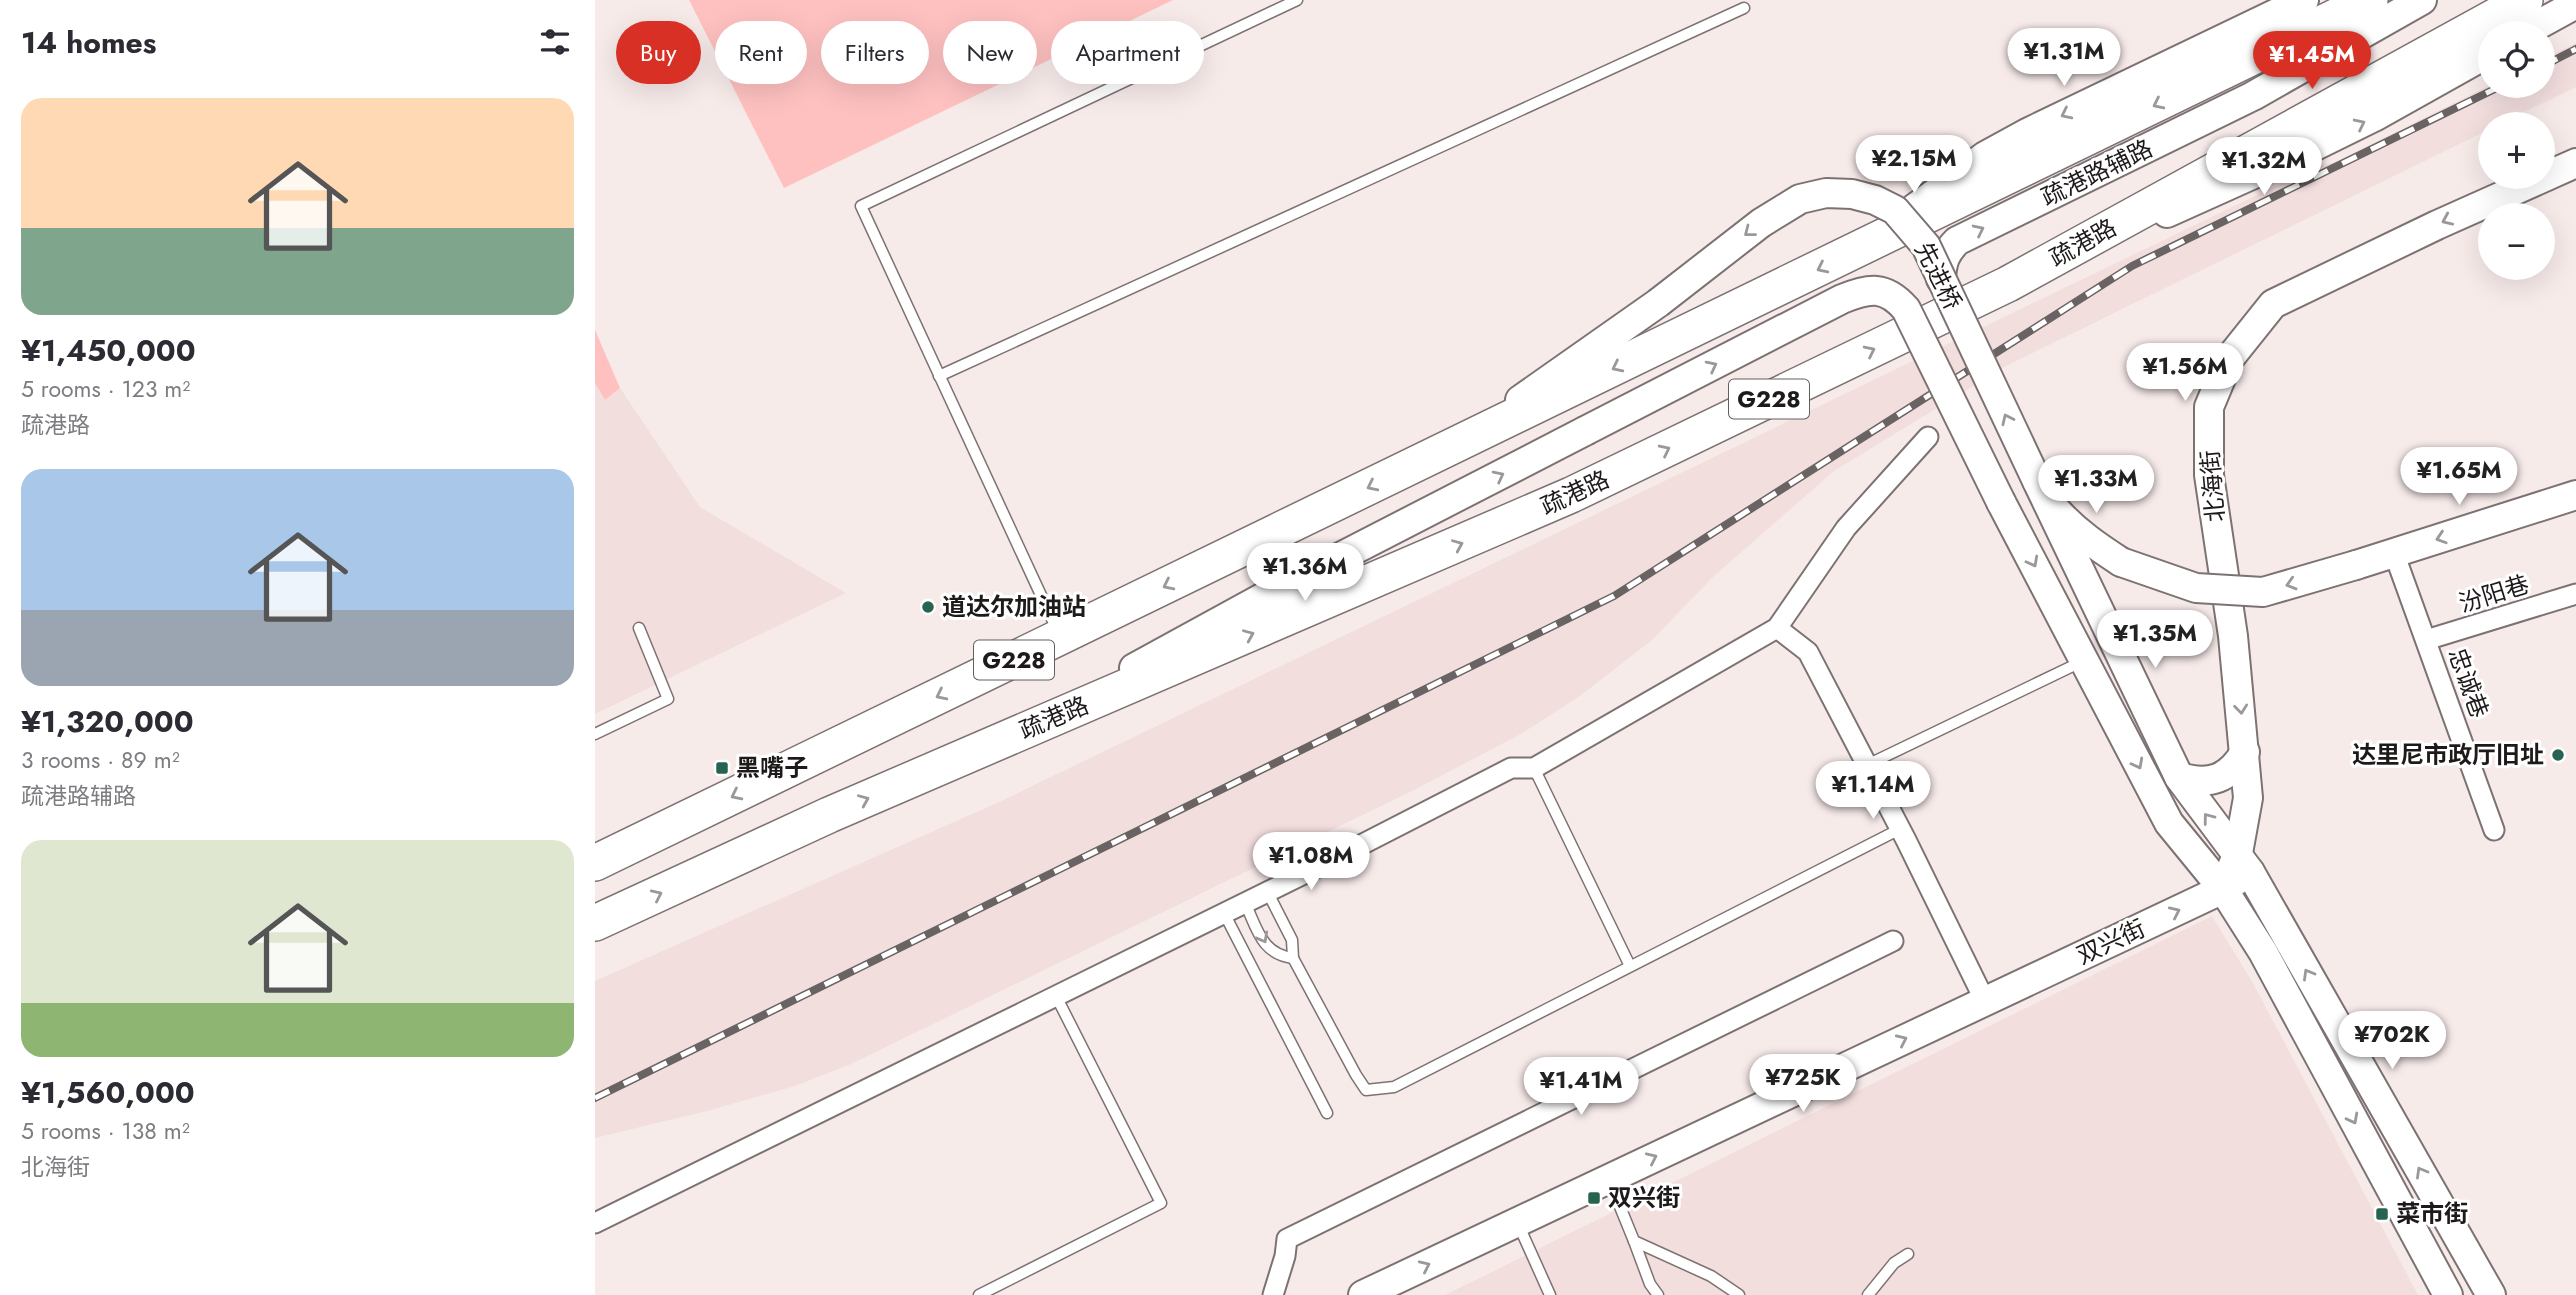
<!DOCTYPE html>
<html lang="en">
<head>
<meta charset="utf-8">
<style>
  body { margin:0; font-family:Jost,"Noto Sans SC",sans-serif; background:#f7f7f7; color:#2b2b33; height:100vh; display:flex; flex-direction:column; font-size:26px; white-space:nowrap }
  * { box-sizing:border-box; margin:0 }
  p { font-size:23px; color:#7c7c81 }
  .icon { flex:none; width:38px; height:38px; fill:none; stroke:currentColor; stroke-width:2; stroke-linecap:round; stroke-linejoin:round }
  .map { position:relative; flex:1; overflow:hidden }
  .details { display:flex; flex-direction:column; background:#fff; width:595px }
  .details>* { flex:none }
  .hud { position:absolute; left:21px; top:21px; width:665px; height:63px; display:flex; gap:14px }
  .fabs { position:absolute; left:1883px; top:21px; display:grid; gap:14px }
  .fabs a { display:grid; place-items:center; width:77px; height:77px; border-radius:50%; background:#fff; box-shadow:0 7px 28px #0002; font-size:35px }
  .price { position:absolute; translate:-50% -60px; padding:0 16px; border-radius:24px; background:#fff; color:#222; font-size:23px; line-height:46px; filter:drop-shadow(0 2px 4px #0008) }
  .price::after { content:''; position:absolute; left:50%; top:42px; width:21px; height:16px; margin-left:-10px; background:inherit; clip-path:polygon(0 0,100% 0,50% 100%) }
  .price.current { background:#d93025; color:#fff }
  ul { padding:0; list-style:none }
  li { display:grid; align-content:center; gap:14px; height:371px; padding:0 21px }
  li span { display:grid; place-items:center; height:217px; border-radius:21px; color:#555 }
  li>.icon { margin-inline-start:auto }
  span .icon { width:126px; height:126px; fill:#fffc; stroke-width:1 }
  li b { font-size:30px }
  h2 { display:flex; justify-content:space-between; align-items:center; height:84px; padding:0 21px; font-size:30px }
  .tag { padding:0 24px; border-radius:32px; background:#fff; box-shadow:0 7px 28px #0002; font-size:24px; line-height:63px }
  .tag.current { background:#d93025; color:#fff }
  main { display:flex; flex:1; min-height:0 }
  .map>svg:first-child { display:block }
  .built { fill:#f3dede }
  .water { fill:#fec1c0 }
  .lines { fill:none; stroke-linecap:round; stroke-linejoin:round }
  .lane-casing { stroke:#7d7272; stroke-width:13 }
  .street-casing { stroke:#7d7272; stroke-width:23 }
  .secondary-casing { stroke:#7d7272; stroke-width:32 }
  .highway-casing { stroke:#7d7272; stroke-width:38 }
  .lane { stroke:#fff; stroke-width:10 }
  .street { stroke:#fff; stroke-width:19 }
  .secondary { stroke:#fff; stroke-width:28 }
  .highway { stroke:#fff; stroke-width:35 }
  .rail-casing { stroke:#6a6363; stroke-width:8 }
  .rail { stroke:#fff; stroke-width:5; stroke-dasharray:16; stroke-linecap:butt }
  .secondary-bridge-casing { stroke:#7d7272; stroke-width:32; stroke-linecap:butt }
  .secondary-bridge { stroke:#fff; stroke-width:28 }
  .oneway { stroke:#9a9898 }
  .poi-dot { fill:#266451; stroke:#fff; stroke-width:2.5 }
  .labels { text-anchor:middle; stroke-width:6; stroke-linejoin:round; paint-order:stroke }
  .shield { fill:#fff; stroke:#625f5f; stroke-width:2 }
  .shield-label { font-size:23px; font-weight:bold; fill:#1e1a1a }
  .street-label { font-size:24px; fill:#1e1a1a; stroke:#fff }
  .poi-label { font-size:24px; font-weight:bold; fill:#1e1a1a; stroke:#fff; text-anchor:start }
</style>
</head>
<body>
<main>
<section class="details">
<h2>14 homes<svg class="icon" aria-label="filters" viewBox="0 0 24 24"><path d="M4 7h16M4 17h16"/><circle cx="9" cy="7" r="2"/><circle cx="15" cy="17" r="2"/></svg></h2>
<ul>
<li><span style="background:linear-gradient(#ffd9b3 60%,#7fa58c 0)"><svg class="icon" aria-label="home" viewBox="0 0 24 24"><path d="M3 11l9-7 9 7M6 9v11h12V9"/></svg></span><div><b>¥1,450,000</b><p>5 rooms · 123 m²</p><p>疏港路</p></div></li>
<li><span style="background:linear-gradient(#a9c7e8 65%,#9aa5b1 0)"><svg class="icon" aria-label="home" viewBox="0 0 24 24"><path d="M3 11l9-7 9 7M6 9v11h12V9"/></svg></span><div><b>¥1,320,000</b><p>3 rooms · 89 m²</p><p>疏港路辅路</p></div></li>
<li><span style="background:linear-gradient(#dfe7d0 75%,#8fb573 0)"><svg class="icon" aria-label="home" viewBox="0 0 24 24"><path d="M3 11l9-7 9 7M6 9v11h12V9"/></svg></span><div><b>¥1,560,000</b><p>5 rooms · 138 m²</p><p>北海街</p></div></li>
</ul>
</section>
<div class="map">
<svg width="1981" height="1295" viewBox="0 0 1981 1295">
  <rect width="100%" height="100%" fill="#f7ebea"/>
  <!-- built -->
  <g class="built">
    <polygon points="1981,43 1981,87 1905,124 1895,124 1895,129 1411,366 1239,471 1119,576 1057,640 985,696 926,734 819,790 256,1064 200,1086 116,1110 0,1138 0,981 404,802 1722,166 1738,163 1895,85 1948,86 1948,59"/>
    <polygon points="0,383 10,400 25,388 105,507 251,593 0,714"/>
    <polygon points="1617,916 1658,983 1823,1295 850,1295"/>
  </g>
  <!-- water -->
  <g class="water">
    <polygon points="94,0 578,0 189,188"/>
    <polygon points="0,330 25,388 10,400 0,383"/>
  </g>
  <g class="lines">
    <defs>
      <g id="lane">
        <polyline points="344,376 1149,8"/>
        <polyline points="463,632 266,206 702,0"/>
        <polyline points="0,734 73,699 44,628"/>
        <polyline points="1272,765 1486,662"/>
        <polyline points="939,768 1035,966"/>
        <polyline points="672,891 697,940 698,958 761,1075 771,1090 799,1087 1305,829"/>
        <path d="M650 903C662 928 666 954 698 958"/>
        <polyline points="629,913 732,1113"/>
        <polyline points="1015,1182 1039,1241 1116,1276 1144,1295"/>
        <polyline points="924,1226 955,1295"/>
        <polyline points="1039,1241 1055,1284 1063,1295"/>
        <polyline points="384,1295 566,1203 461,996"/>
        <polyline points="1273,1295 1299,1263 1313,1254"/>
      </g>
      <g id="street">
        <polyline points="1799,553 1899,830"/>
        <polyline points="1182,628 1213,652 1311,840 1390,1001"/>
        <polyline points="1831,640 1981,594"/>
        <polyline points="0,1223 723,867 916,768 939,768 1182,628 1251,528 1333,437"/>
        <polyline points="678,1295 690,1256 692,1239 1298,941"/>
      </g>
      <g id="secondary">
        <polyline points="1928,33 1981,4"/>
        <polyline points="1572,213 1712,150 1779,117 1895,52"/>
        <polyline points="1309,216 1390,156 1432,133 1709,0"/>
        <path d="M1346 279C1347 262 1350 253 1362 241L1658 96 1827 0"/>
        <polyline points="925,400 1063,303"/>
        <polyline points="1442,481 1584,777 1655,872 1896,1295"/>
        <polyline points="1406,502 1574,823 1628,889 1668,952 1853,1295"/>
        <path d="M1463 512C1481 532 1503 547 1526 562"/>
        <polyline points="1761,565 1981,495"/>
        <polyline points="539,668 689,586 990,431"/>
        <path d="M1584 777C1615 786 1634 779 1650 752"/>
        <polyline points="1628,889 1643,853 1653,798 1638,636 1614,475 1614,407 1634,359 1678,304 1842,225 1981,163"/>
        <polyline points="768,1295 1628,889 1655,872"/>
      </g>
      <g id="highway">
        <polyline points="0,863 1775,0"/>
        <polyline points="0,923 234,815 976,495 1413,284 1930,0"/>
      </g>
    </defs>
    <!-- lane casing -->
    <use href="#lane" class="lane-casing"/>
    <!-- street casing -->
    <use href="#street" class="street-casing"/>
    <!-- secondary casing -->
    <use href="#secondary" class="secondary-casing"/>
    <!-- highway casing -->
    <use href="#highway" class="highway-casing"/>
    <!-- lane -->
    <use href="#lane" class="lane"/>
    <!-- street -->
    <use href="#street" class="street"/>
    <!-- secondary -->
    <use href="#secondary" class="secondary"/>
    <!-- highway -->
    <use href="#highway" class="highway"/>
    <defs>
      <g id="rail">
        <polyline points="1948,66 1981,49"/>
        <polyline points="0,1098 1019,596 1537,266 1906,86"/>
      </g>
    </defs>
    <!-- rail casing -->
    <use href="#rail" class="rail-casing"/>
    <!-- rail -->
    <use href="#rail" class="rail"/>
    <defs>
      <g id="secondary-bridge">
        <polyline points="1063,303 1166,223 1205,199 1231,193 1257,194 1280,200 1300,210 1331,246 1442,481"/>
        <path d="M990 431 1247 299C1274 288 1290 285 1311 309L1406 502"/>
        <polyline points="1526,562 1601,588 1668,592 1761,565"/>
      </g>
    </defs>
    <!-- secondary-bridge casing -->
    <use href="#secondary-bridge" class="secondary-bridge-casing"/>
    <!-- secondary-bridge -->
    <use href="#secondary-bridge" class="secondary-bridge"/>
  </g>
  <!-- one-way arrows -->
  <defs><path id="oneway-chevron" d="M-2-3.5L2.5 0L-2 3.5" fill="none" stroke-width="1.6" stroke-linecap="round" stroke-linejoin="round" transform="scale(1.75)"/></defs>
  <g class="oneway">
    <use href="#oneway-chevron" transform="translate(1563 104) rotate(154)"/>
    <use href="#oneway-chevron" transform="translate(1471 114) rotate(154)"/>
    <use href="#oneway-chevron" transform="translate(1765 124) rotate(-26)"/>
    <use href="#oneway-chevron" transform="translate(1852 220) rotate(156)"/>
    <use href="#oneway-chevron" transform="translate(1384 230) rotate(-26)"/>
    <use href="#oneway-chevron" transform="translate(1154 232) rotate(142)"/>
    <use href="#oneway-chevron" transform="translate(1227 268) rotate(154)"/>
    <use href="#oneway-chevron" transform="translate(1275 351) rotate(-26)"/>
    <use href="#oneway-chevron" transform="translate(1117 366) rotate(-27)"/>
    <use href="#oneway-chevron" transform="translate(1022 367) rotate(154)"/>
    <use href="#oneway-chevron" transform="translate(1412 419) rotate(-115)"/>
    <use href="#oneway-chevron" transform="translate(1070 450) rotate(-26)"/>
    <use href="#oneway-chevron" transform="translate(904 476) rotate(-27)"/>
    <use href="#oneway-chevron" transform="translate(777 486) rotate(154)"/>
    <use href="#oneway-chevron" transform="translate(1846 538) rotate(162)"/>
    <use href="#oneway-chevron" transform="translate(863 545) rotate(-23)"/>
    <use href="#oneway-chevron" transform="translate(1438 562) rotate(62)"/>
    <use href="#oneway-chevron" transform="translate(1696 584) rotate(164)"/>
    <use href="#oneway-chevron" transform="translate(573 585) rotate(154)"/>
    <use href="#oneway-chevron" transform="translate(654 635) rotate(-23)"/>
    <use href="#oneway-chevron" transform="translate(346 695) rotate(154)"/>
    <use href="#oneway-chevron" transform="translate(1646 709) rotate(84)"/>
    <use href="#oneway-chevron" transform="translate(1543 764) rotate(62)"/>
    <use href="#oneway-chevron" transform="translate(141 795) rotate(154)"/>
    <use href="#oneway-chevron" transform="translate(269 800) rotate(-23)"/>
    <use href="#oneway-chevron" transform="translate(1613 818) rotate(-127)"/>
    <use href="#oneway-chevron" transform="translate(62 895) rotate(-25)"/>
    <use href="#oneway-chevron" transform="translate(1580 912) rotate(-25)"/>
    <use href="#oneway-chevron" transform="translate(668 938) rotate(61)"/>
    <use href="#oneway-chevron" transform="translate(1713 974) rotate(-120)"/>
    <use href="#oneway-chevron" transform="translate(1307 1040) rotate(-25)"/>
    <use href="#oneway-chevron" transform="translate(1758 1119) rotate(62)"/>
    <use href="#oneway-chevron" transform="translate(1057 1158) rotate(-25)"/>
    <use href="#oneway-chevron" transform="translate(1826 1172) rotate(-120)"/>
    <use href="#oneway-chevron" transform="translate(830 1266) rotate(-25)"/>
  </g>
  <!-- markers -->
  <g class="poi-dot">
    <circle cx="333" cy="607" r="7"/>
    <circle cx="1963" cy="755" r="7"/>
    <rect x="120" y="761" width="14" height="14" rx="3.5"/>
    <rect x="992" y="1191" width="14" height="14" rx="3.5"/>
    <rect x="1780" y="1207" width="14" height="14" rx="3.5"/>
  </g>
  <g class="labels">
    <!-- shield labels -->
    <g class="shield">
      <rect x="1134" y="379.5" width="80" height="39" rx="5"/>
      <rect x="379" y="640.5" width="80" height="39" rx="5"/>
    </g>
    <g class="shield-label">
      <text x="1174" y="407">G228</text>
      <text x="419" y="668">G228</text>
    </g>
    <!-- street labels -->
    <g class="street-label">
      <text transform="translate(1502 173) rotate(-26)" y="8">疏港路辅路</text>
      <text transform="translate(1488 243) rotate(-29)" y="8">疏港路</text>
      <text transform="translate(1343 276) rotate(63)" y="8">先进桥</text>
      <text transform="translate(1618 486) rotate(-95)" y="8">北海街</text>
      <text transform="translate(980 493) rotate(-25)" y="8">疏港路</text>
      <text transform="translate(1899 594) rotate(-17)" y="8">汾阳巷</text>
      <text transform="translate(1873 683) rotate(70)" y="8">忠诚巷</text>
      <text transform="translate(459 718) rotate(-23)" y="8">疏港路</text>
      <text transform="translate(1516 942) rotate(-25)" y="8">双兴街</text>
    </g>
    <!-- poi labels -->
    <g class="poi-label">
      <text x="347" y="615">道达尔加油站</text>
      <text x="1949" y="763" text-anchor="end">达里尼市政厅旧址</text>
      <text x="141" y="776">黑嘴子</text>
      <text x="1013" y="1206">双兴街</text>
      <text x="1801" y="1222">菜市街</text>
    </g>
  </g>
</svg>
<div class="fabs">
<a><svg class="icon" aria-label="locate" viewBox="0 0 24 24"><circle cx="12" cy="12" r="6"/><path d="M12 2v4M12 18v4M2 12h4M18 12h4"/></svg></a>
<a>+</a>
<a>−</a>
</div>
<b class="price" style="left:1469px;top:88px">¥1.31M</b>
<b class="price current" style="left:1717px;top:91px">¥1.45M</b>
<b class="price" style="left:1319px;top:195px">¥2.15M</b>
<b class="price" style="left:1669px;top:197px">¥1.32M</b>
<b class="price" style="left:1590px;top:403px">¥1.56M</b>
<b class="price" style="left:1864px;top:507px">¥1.65M</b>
<b class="price" style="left:1501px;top:515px">¥1.33M</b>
<b class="price" style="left:710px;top:603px">¥1.36M</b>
<b class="price" style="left:1560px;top:670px">¥1.35M</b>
<b class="price" style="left:1278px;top:821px">¥1.14M</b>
<b class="price" style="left:716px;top:892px">¥1.08M</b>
<b class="price" style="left:1797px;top:1071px">¥702K</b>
<b class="price" style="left:1208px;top:1114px">¥725K</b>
<b class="price" style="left:986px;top:1117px">¥1.41M</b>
<div class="hud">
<a class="tag current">Buy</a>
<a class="tag">Rent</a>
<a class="tag">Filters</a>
<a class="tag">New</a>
<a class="tag">Apartment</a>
</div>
</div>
</main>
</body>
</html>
